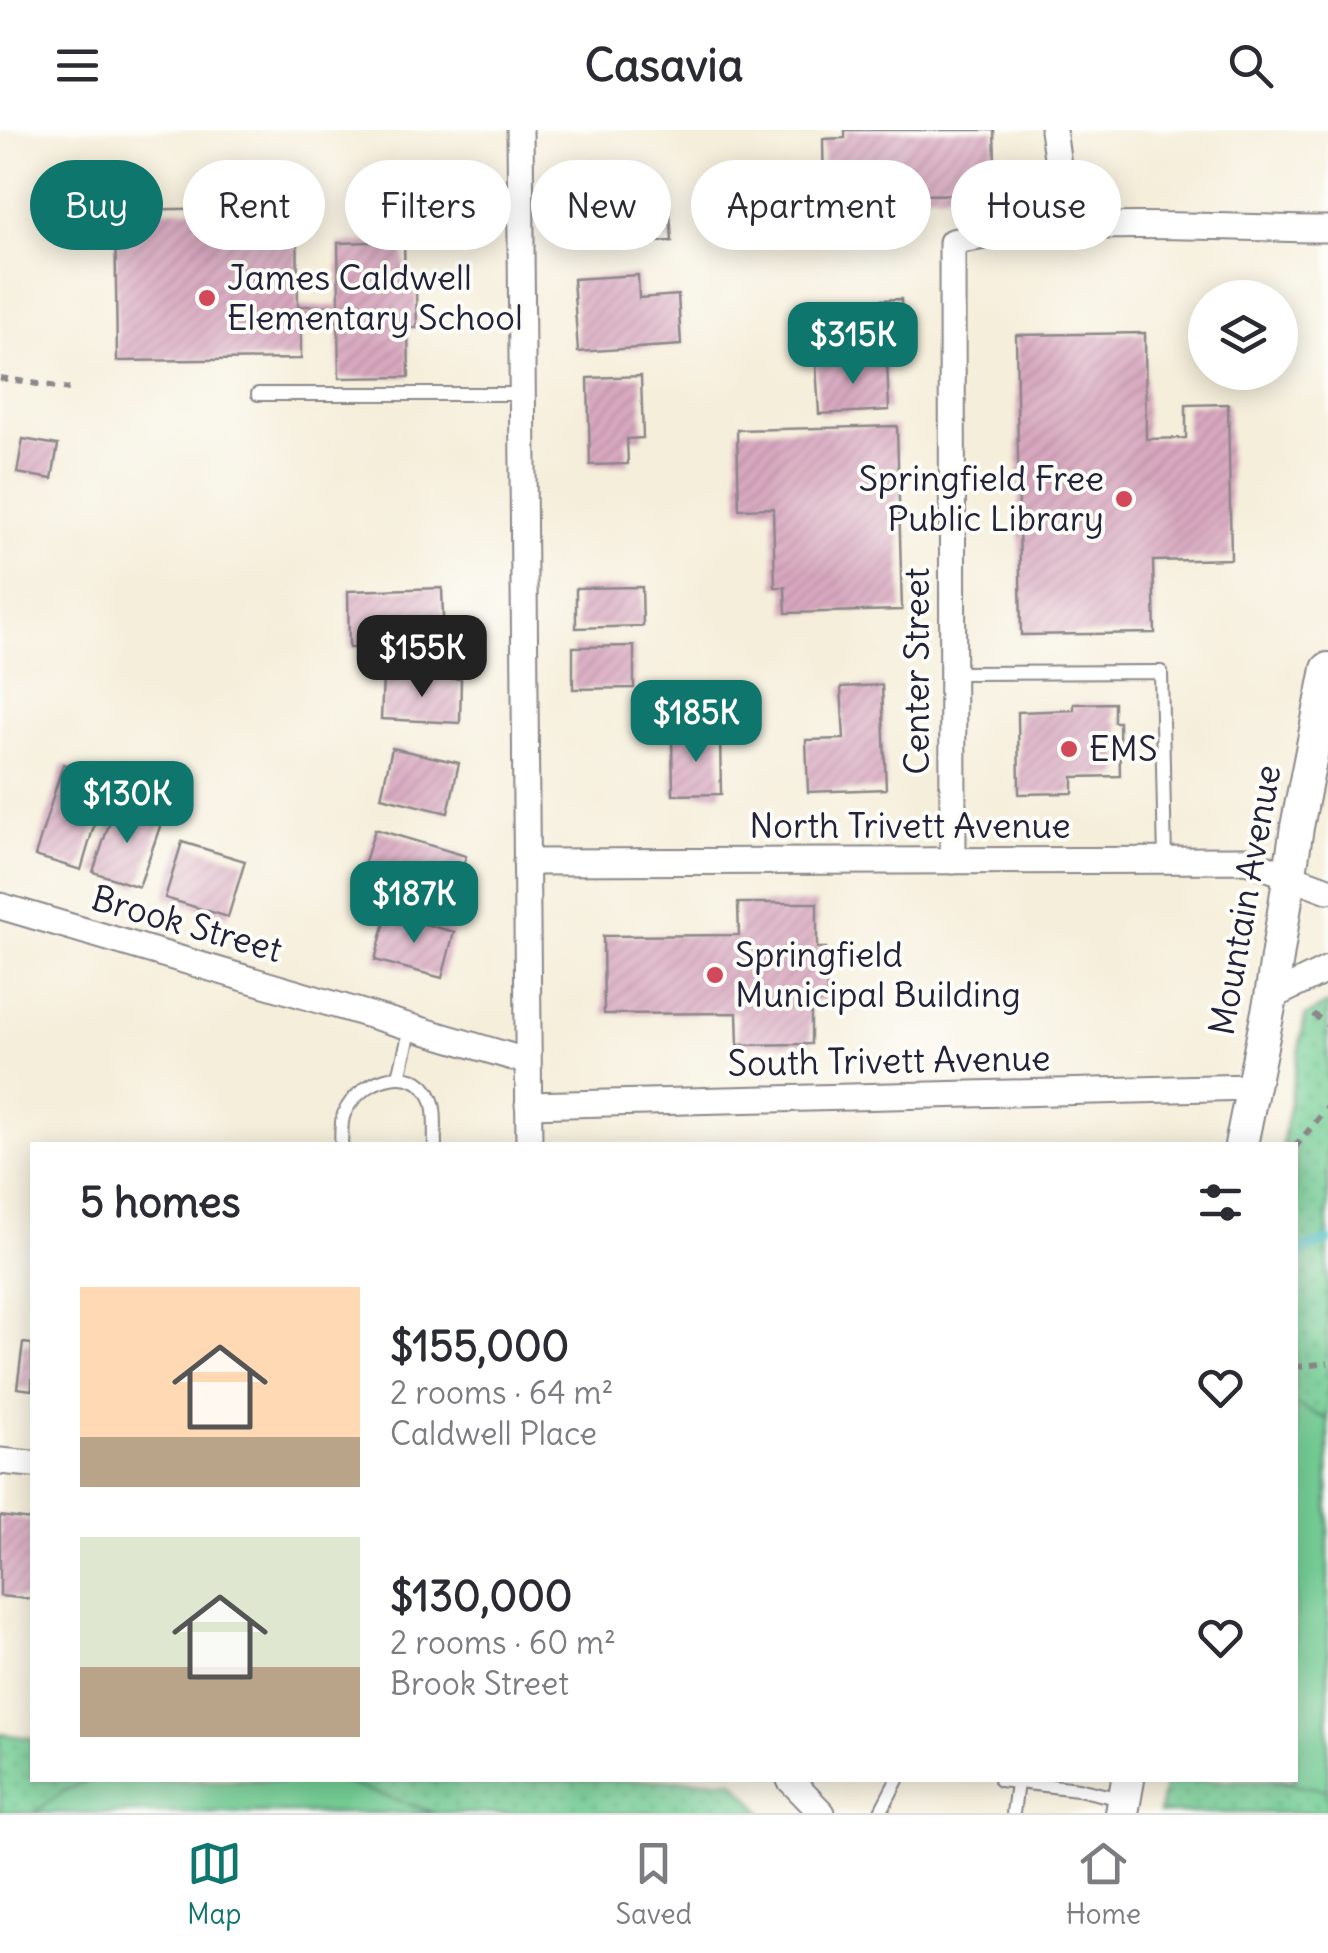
<!DOCTYPE html>
<html lang="en">
<head>
<meta charset="utf-8">
<style>
  body { margin:0; font-family:Delius,sans-serif; background:#f7f7f7; color:#2b2b33; height:100vh; display:flex; flex-direction:column; font-size:38px; white-space:nowrap }
  * { box-sizing:border-box; margin:0 }
  p { font-size:32px; color:#7c7c81 }
  .icon { flex:none; width:55px; height:55px; fill:none; stroke:currentColor; stroke-width:2; stroke-linecap:round; stroke-linejoin:round }
  .map { position:relative; flex:1; overflow:hidden }
  .sheet { position:absolute; left:30px; top:1012px; width:1268px; height:640px; display:flex; flex-direction:column; background:#fff; border-radius:0px; box-shadow:0 5px 25px #0003 }
  .sheet>* { flex:none }
  .hud { position:absolute; left:30px; top:30px; width:1270px; height:90px; display:flex; gap:20px }
  .controls { position:absolute; left:1188px; top:150px; display:grid; gap:20px }
  .controls a { display:grid; place-items:center; width:110px; height:110px; border-radius:50%; background:#fff; box-shadow:0 5px 25px #0003; font-size:50px }
  .price { position:absolute; translate:-50% -85px; padding:0 22px; border-radius:20px; background:#0f766e; color:#fff; font-size:32px; line-height:65px; filter:drop-shadow(0 2px 5px #0008) }
  .price::after { content:''; position:absolute; left:50%; top:60px; width:30px; height:22px; margin-left:-15px; background:inherit; clip-path:polygon(0 0,100% 0,50% 100%) }
  .price.active { background:#222; color:#fff }
  ul { padding:0; list-style:none }
  li { display:flex; align-items:center; gap:30px; height:250px; padding:0 50px }
  li span { display:grid; place-items:center; flex:none; width:280px; height:200px; border-radius:0px; color:#555 }
  li>.icon { margin-inline-start:auto }
  span .icon { width:120px; height:120px; fill:#fffc; stroke-width:1 }
  li b { font-size:42px }
  h2 { display:flex; justify-content:space-between; align-items:center; height:120px; padding:0 50px; font-size:42px }
  .chip { padding:0 35px; border-radius:45px; background:#fff; box-shadow:0 5px 25px #0003; font-size:35px; line-height:90px }
  .chip.active { background:#0f766e; color:#fff }
  header { display:flex; justify-content:space-between; align-items:center; height:130px; padding:0 50px; background:#fff; font-size:45px; font-weight:800 }
  .tab-bar { display:flex; justify-content:space-around; align-items:center; height:140px; border-top:2px solid #e1e1e2; background:#fff; font-size:28px; color:#7c7c81 }
  .tab-bar a { display:grid; justify-items:center; gap:5px }
  .tab-bar .active { color:#0f766e }
  .map>svg:first-child { display:block }
  .grass { fill:url(#grass-dots); stroke:#4b7868; stroke-width:2.5 }
  .pitch { fill:#74ce95; stroke:#4b7868; stroke-width:2.5 }
  .lines { fill:none; stroke-linecap:round; stroke-linejoin:round }
  .stream { stroke:#53c1c7; stroke-width:10 }
  .building { fill:url(#building-hatch) }
  .service-casing { stroke:#8c888a; stroke-width:16 }
  .minor-casing { stroke:#8c888a; stroke-width:29 }
  .tertiary-casing { stroke:#8c888a; stroke-width:36 }
  .path { stroke:#8c888a; stroke-width:6; stroke-dasharray:8 8; stroke-linecap:butt }
  .service { stroke:#fff; stroke-width:12 }
  .minor { stroke:#fff; stroke-width:25 }
  .tertiary { stroke:#fff; stroke-width:32 }
  .poi-dot { fill:#d1495b; stroke:#fdfcf7; stroke-width:4 }
  .labels { text-anchor:middle; stroke-width:8; stroke-linejoin:round; paint-order:stroke }
  .poi-label { font-size:35px; fill:#22223b; stroke:#fdfcf7; text-anchor:start }
  .street-label { font-size:35px; fill:#22223b; stroke:#fdfcf7 }
</style>
</head>
<body>
<header><svg class="icon" aria-label="menu" viewBox="0 0 24 24"><path d="M4 6h16M4 12h16M4 18h16"/></svg>Casavia<svg class="icon" aria-label="search" viewBox="0 0 24 24"><circle cx="10" cy="10" r="6"/><path d="M15 15l6 6"/></svg></header>
<div class="map">
<svg width="1328" height="1683" viewBox="0 0 1328 1683">
  <defs>
    <pattern id="grass-dots" width="8" height="8" patternUnits="userSpaceOnUse" patternTransform="scale(2.5)"><rect width="8" height="8" fill="#74ce95"/><path d="M2 2h.1M6 6h.1" fill="none" stroke="#64b181" stroke-width="1.8" stroke-linecap="round"/></pattern>
    <pattern id="building-hatch" width="6" height="6" patternUnits="userSpaceOnUse" patternTransform="scale(2.5)"><rect width="6" height="6" fill="#d8a8bf"/><path d="M-1 1l2-2M0 6l6-6M5 7l2-2" fill="none" stroke="#b990a5"/></pattern>
  </defs>
  <rect width="100%" height="100%" fill="#fdfcf7"/>
  <filter id="ink" filterUnits="userSpaceOnUse"><feTurbulence type="fractalNoise" baseFrequency=".01" numOctaves="2"/><feDisplacementMap in="SourceGraphic" scale="20" xChannelSelector="R" yChannelSelector="G"/><feConvolveMatrix kernelMatrix="1 2 1 2 8 2 1 2 1" color-interpolation-filters="sRGB"/></filter>
  <filter id="wash" filterUnits="userSpaceOnUse"><feTurbulence type="fractalNoise" baseFrequency=".0048" numOctaves="4" result="noise"/><feDisplacementMap in="SourceGraphic" scale="40" xChannelSelector="R" yChannelSelector="G"/><feGaussianBlur stdDeviation="2.25" result="paint"/><feColorMatrix in="noise" values="0 0 0 0 0 0 0 0 0 0 0 0 0 0 0 0 0 1.4 0 .05"/><feComposite in="paint" operator="in"/></filter>
  <g filter="url(#wash)">
    <rect width="100%" height="100%" fill="#f5eeda"/>
    <!-- grass -->
    <g class="grass">
      <polygon points="1328,874 1328,1683 1159,1683 1165,1650 1295,1650 1295,1015 1282,1015 1305,886"/>
      <polygon points="0,1604 32,1608 32,1650 733,1650 763,1683 0,1683"/>
    </g>
    <!-- pitch -->
    <g class="pitch">
      <polygon points="1295,1274 1328,1290 1328,1660 1270,1650 1295,1650"/>
      <polygon points="91,1650 337,1650 436,1683 34,1683 65,1660"/>
    </g>
    <g class="lines">
      <!-- stream -->
      <polyline class="stream" points="1295,1123 1328,1111"/>
    </g>
    <g id="blocks">
      <!-- building -->
      <g class="building">
        <polygon points="845,0 994,0 996,64 824,66 823,9 845,8"/>
        <polygon points="669,68 672,111 585,116 582,74"/>
        <polygon points="297,77 298,176 339,176 338,113 404,111 405,160 416,159 417,198 408,198 409,247 339,248 338,191 301,192 301,229 117,231 115,80"/>
        <polygon points="638,145 639,168 678,165 681,215 578,222 573,149"/>
        <polygon points="901,169 903,210 835,213 833,172"/>
        <polygon points="1145,203 1146,309 1186,308 1186,275 1228,274 1231,429 1153,431 1155,503 1021,505 1016,205"/>
        <polygon points="887,231 889,280 819,284 816,234"/>
        <polygon points="641,246 643,308 627,309 628,334 590,335 588,248"/>
        <polygon points="897,296 902,480 786,483 785,457 775,457 773,378 739,379 737,300"/>
        <polygon points="23,309 58,315 52,349 17,343"/>
        <polygon points="642,457 643,496 576,498 576,458"/>
        <polygon points="442,458 444,515 349,518 348,461"/>
        <polygon points="634,516 634,558 573,559 573,517"/>
        <polygon points="383,547 461,549 460,593 381,589"/>
        <polygon points="882,555 886,659 808,662 806,610 844,609 841,557"/>
        <polygon points="1114,573 1114,592 1119,592 1120,646 1073,647 1073,663 1019,664 1018,582 1074,580 1074,574"/>
        <polygon points="720,605 721,664 673,665 672,606"/>
        <polygon points="392,618 459,633 448,683 381,667"/>
        <polygon points="63,634 108,648 81,740 35,726"/>
        <polygon points="115,676 162,691 139,757 93,742"/>
        <polygon points="375,699 466,726 449,782 358,755"/>
        <polygon points="182,712 245,731 228,787 165,768"/>
        <polygon points="738,773 817,773 817,818 826,818 827,872 811,872 811,914 738,915 737,883 604,884 603,806 739,805"/>
        <polygon points="387,784 454,802 442,848 375,830"/>
        <polygon points="23,1213 32,1214 32,1260 17,1258"/>
        <polygon points="0,1386 32,1390 31,1469 0,1466"/>
      </g>
    </g>
  </g>
  <g filter="url(#ink)">
    <use href="#blocks" fill-opacity="0" stroke="#8c888a" stroke-width="2.5"/>
    <g class="lines">
      <defs>
        <g id="service">
          <polyline points="258,264 522,264"/>
          <polyline points="952,543 1161,542 1165,731"/>
          <polyline points="399,947 411,897"/>
          <path d="M341 1015C342 1005 340 993 344 984 357 952 413 928 431 968 437 981 434 1001 435 1015"/>
          <polyline points="1000,1650 1078,1659 1125,1670"/>
          <polyline points="880,1683 897,1650"/>
          <polyline points="1013,1683 1017,1653"/>
        </g>
        <g id="minor">
          <polyline points="520,0 529,1015"/>
          <polyline points="1053,0 1067,97"/>
          <path d="M953 731 952 112C1074 86 1203 98 1328 99"/>
          <polyline points="526,732 1246,730 1328,760"/>
          <polyline points="0,776 526,931"/>
          <polyline points="1271,867 1328,839"/>
          <polyline points="528,975 1252,957"/>
          <polyline points="0,1331 32,1334"/>
          <polyline points="790,1650 822,1683"/>
        </g>
        <g id="tertiary">
          <polyline points="1241,1015 1271,867 1297,697 1328,539"/>
          <polyline points="1122,1683 1128,1650"/>
        </g>
      </defs>
      <!-- service casing -->
      <use href="#service" class="service-casing"/>
      <!-- minor casing -->
      <use href="#minor" class="minor-casing"/>
      <!-- tertiary casing -->
      <use href="#tertiary" class="tertiary-casing"/>
      <!-- path -->
      <g class="path">
        <polyline points="0,248 69,259"/>
        <polyline points="1313,884 1328,895"/>
        <polyline points="1295,1017 1328,977"/>
        <polyline points="1295,1237 1328,1233"/>
      </g>
      <!-- service -->
      <use href="#service" class="service"/>
      <!-- minor -->
      <use href="#minor" class="minor"/>
      <!-- tertiary -->
      <use href="#tertiary" class="tertiary"/>
    </g>
  </g>
  <!-- markers -->
  <g class="poi-dot">
    <circle cx="207" cy="168" r="10"/>
    <circle cx="1124" cy="369" r="10"/>
    <circle cx="1069" cy="619" r="10"/>
    <circle cx="715" cy="845" r="10"/>
  </g>
  <g class="labels">
    <!-- poi labels -->
    <g class="poi-label">
      <text x="227" y="160">James Caldwell<tspan x="227" dy="40">Elementary School</tspan></text>
      <text x="1104" y="361" text-anchor="end">Springfield Free<tspan x="1104" dy="40">Public Library</tspan></text>
      <text x="1089" y="631">EMS</text>
      <text x="735" y="837">Springfield<tspan x="735" dy="40">Municipal Building</tspan></text>
    </g>
    <!-- street labels -->
    <g class="street-label">
      <text transform="translate(917 541) rotate(-90)" y="12">Center Street</text>
      <text x="910" y="708">North Trivett Avenue</text>
      <text transform="translate(1245 770) rotate(-80)" y="12">Mountain Avenue</text>
      <text transform="translate(187 794) rotate(16)" y="12">Brook Street</text>
      <text transform="translate(889 931) rotate(-1)" y="12">South Trivett Avenue</text>
    </g>
  </g>
</svg>
<div class="controls">
<a><svg class="icon" aria-label="layers" viewBox="0 0 24 24"><path d="M12 4l9 5-9 5-9-5zM3 14l9 5 9-5"/></svg></a>
</div>
<b class="price" style="left:853px;top:257px">$315K</b>
<b class="price active" style="left:422px;top:570px">$155K</b>
<b class="price" style="left:696px;top:635px">$185K</b>
<b class="price" style="left:127px;top:716px">$130K</b>
<b class="price" style="left:414px;top:816px">$187K</b>
<div class="hud">
<a class="chip active">Buy</a>
<a class="chip">Rent</a>
<a class="chip">Filters</a>
<a class="chip">New</a>
<a class="chip">Apartment</a>
<a class="chip">House</a>
</div>
<section class="sheet">
<h2>5 homes<svg class="icon" aria-label="filters" viewBox="0 0 24 24"><path d="M4 7h16M4 17h16"/><circle cx="9" cy="7" r="2"/><circle cx="15" cy="17" r="2"/></svg></h2>
<ul>
<li><span style="background:linear-gradient(#ffd9b3 75%,#b9a48a 0)"><svg class="icon" aria-label="home" viewBox="0 0 24 24"><path d="M3 11l9-7 9 7M6 9v11h12V9"/></svg></span><div><b>$155,000</b><p>2 rooms · 64 m²</p><p>Caldwell Place</p></div><svg class="icon" aria-label="heart" viewBox="0 0 24 24"><path d="M12 20l-8-8c-3-5 5-10 8-4 3-6 11-1 8 4z"/></svg></li>
<li><span style="background:linear-gradient(#dfe7d0 65%,#b9a48a 0)"><svg class="icon" aria-label="home" viewBox="0 0 24 24"><path d="M3 11l9-7 9 7M6 9v11h12V9"/></svg></span><div><b>$130,000</b><p>2 rooms · 60 m²</p><p>Brook Street</p></div><svg class="icon" aria-label="heart" viewBox="0 0 24 24"><path d="M12 20l-8-8c-3-5 5-10 8-4 3-6 11-1 8 4z"/></svg></li>
</ul>
</section>
</div>
<nav class="tab-bar">
<a class="active"><svg class="icon" aria-label="map" viewBox="0 0 24 24"><path d="M3 6l6-2 6 2 6-2v14l-6 2-6-2-6 2zM9 4v14M15 6v14"/></svg>Map</a>
<a><svg class="icon" aria-label="saved" viewBox="0 0 24 24"><path d="M7 4h10v16l-5-4-5 4z"/></svg>Saved</a>
<a><svg class="icon" aria-label="home" viewBox="0 0 24 24"><path d="M3 11l9-7 9 7M6 9v11h12V9"/></svg>Home</a>
</nav>
</body>
</html>
